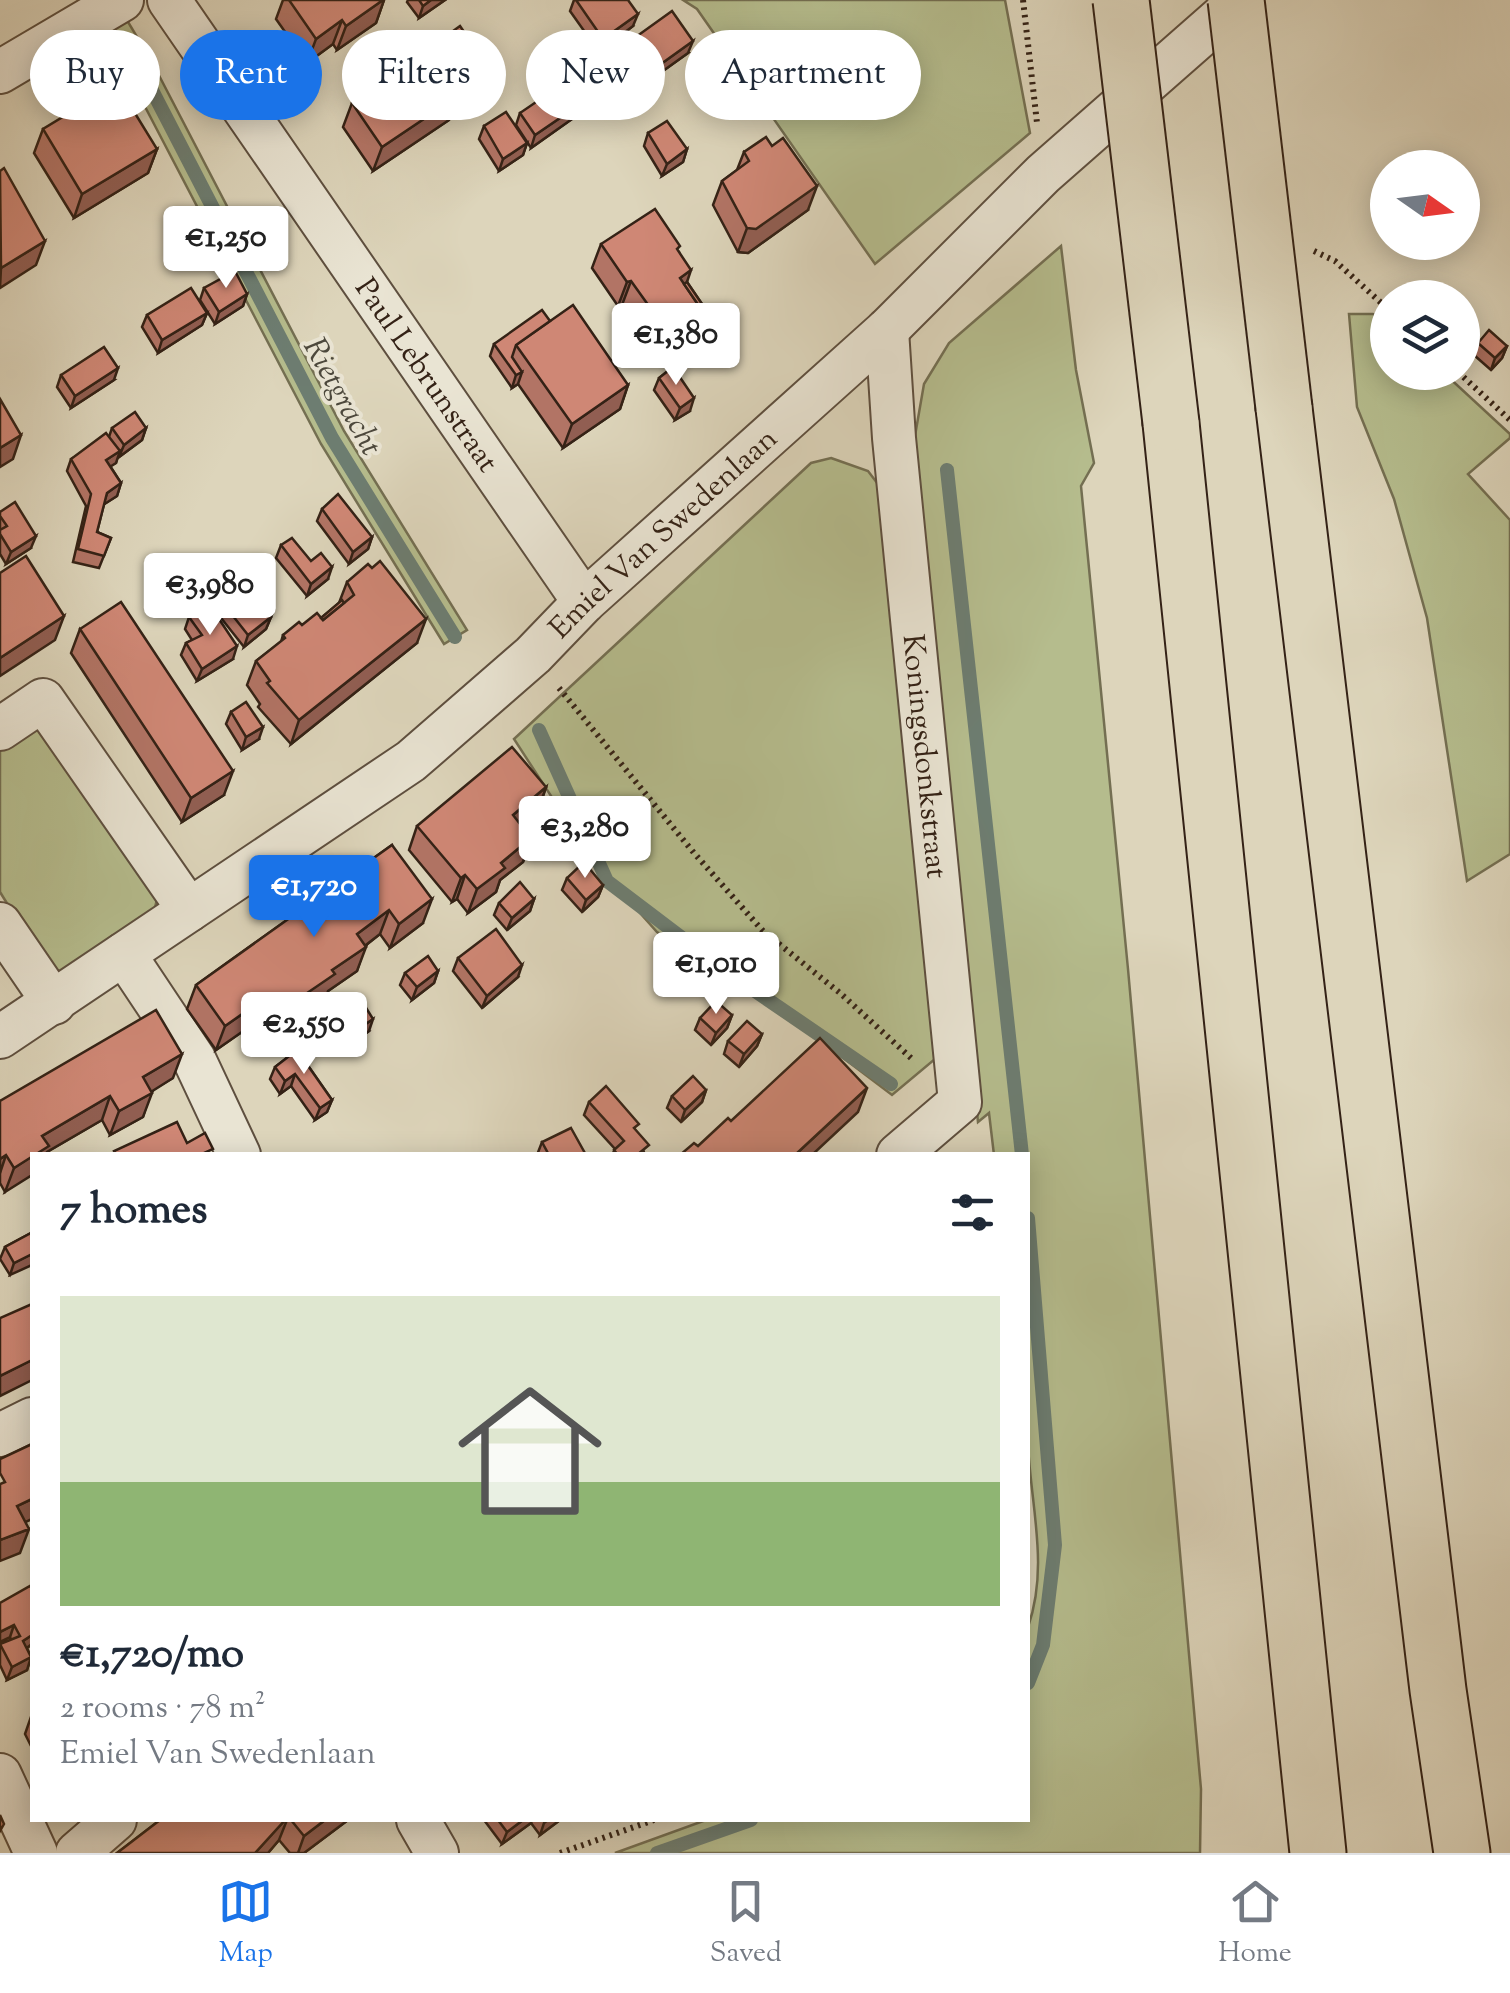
<!DOCTYPE html>
<html lang="en">
<head>
<meta charset="utf-8">
<style>
  body { margin:0; font-family:"Sorts Mill Goudy",serif; background:#f6f6f7; color:#1f2937; height:100vh; display:flex; flex-direction:column; font-size:38px; white-space:nowrap }
  * { box-sizing:border-box; margin:0 }
  p { font-size:32px; color:#747a83 }
  .icon { flex:none; width:55px; height:55px; fill:none; stroke:currentColor; stroke-width:2; stroke-linecap:round; stroke-linejoin:round }
  .map { position:relative; flex:1; overflow:hidden }
  .panel { position:absolute; left:30px; top:1152px; width:1000px; height:670px; display:flex; flex-direction:column; background:#fff; border-radius:0px; box-shadow:0 5px 25px #0003 }
  .panel>* { flex:none }
  .banner { position:absolute; left:30px; top:30px; width:1000px; height:90px; display:flex; gap:20px }
  .needle { width:65px; rotate:104deg }
  .controls { position:absolute; left:1370px; top:150px; display:grid; gap:20px }
  .controls a { display:grid; place-items:center; width:110px; height:110px; border-radius:50%; background:#fff; box-shadow:0 5px 25px #0003; font-size:50px }
  .price { position:absolute; translate:-50% -85px; padding:0 22px; border-radius:10px; background:#fff; color:#222; font-size:32px; line-height:65px; filter:drop-shadow(0 2px 5px #0008) }
  .price::after { content:''; position:absolute; left:50%; top:60px; width:30px; height:22px; margin-left:-15px; background:inherit; clip-path:polygon(0 0,100% 0,50% 100%) }
  .price.active { background:#1a73e8; color:#fff }
  ul { padding:0; list-style:none }
  li { display:grid; align-content:center; gap:20px; height:530px; padding:0 30px }
  li span { display:grid; place-items:center; height:310px; border-radius:0px; color:#555 }
  li>.icon { margin-inline-start:auto }
  span .icon { width:180px; height:180px; fill:#fffc; stroke-width:1 }
  li b { font-size:42px }
  h2 { display:flex; justify-content:space-between; align-items:center; height:120px; padding:0 30px; font-size:42px }
  .pill { padding:0 35px; border-radius:45px; background:#fff; box-shadow:0 5px 25px #0003; font-size:35px; line-height:90px }
  .pill.active { background:#1a73e8; color:#fff }
  .tab-bar { display:flex; justify-content:space-around; align-items:center; height:140px; border-top:2px solid #e0e1e3; background:#fff; font-size:28px; color:#747a83 }
  .tab-bar a { display:grid; justify-items:center; gap:5px }
  .tab-bar .active { color:#1a73e8 }
  .map>svg:first-child { display:block }
  .green { fill:#b5bc8d; stroke:#746f52; stroke-width:2.5 }
  .lines { fill:none; stroke-linecap:round; stroke-linejoin:round }
  .stream { stroke:#6d7d71; stroke-width:14 }
  .minor-casing { stroke:#5e4f3f; stroke-width:46 }
  .motorway-casing { stroke:#342216; stroke-width:59 }
  .path { stroke:#342216; stroke-width:6; stroke-dasharray:2.5 5; stroke-linecap:butt }
  .minor { stroke:#e9e4d3; stroke-width:42 }
  .motorway { stroke:#ddd5bb; stroke-width:55 }
  .motorway-bridge-casing { stroke:#342216; stroke-width:59; stroke-linecap:butt }
  .motorway-bridge { stroke:#ddd5bb; stroke-width:55 }
  .wall { fill:#b27465; stroke:#342216; stroke-width:2.5 }
  .shaded-wall { fill:#915e52; stroke:#342216; stroke-width:2.5 }
  .building { fill:#cf8775; stroke:#342216; stroke-width:2.5 }
  .labels { text-anchor:middle; stroke-width:8; stroke-linejoin:round; paint-order:stroke }
  .street-label { font-size:30px; fill:#342216; stroke:#e9e4d3 }
  .water-label { font-size:32px; font-style:italic; fill:#4c483c; stroke:#e9e4d3 }
</style>
</head>
<body>
<div class="map">
<svg width="1510" height="1853" viewBox="0 0 1510 1853">
  <rect width="100%" height="100%" fill="#ddd5bb"/>
  <filter id="stains"><feTurbulence type="fractalNoise" baseFrequency=".002" numOctaves="4"/><feColorMatrix values="0 0 0 0 .2 0 0 0 0 .09 0 0 0 0 .02 0 0 0 .5 -.17"/></filter>
  <radialGradient id="worn" r=".72"><stop offset=".6" stop-color="#630" stop-opacity="0"/><stop offset="1" stop-color="#630" stop-opacity=".3"/></radialGradient>
  <!-- green -->
  <g class="green">
    <polygon points="84,0 115,0 152,62 344,431 467,630 444,644 321,444 129,76"/>
    <polygon points="683,0 1005,0 1030,133 875,264 697,9"/>
    <path d="M1061 246 1076 370 1094 463 1081 486 1128 969 1201 1789 1200 1853H615L706 1820H1028V1627C1049 1567 1031 1507 1028 1445 1022 1349 1028 1251 1028 1155H994L989 1113 978 1122 912 453 924 384 949 343Z"/>
    <polygon points="1349,314 1373,314 1387,323 1388,372 1444,373 1510,434 1510,438 1468,474 1510,520 1510,854 1467,881 1427,618 1394,499 1357,407"/>
    <polygon points="831,458 868,471 884,492 941,1054 892,1095 805,1029 657,932 592,859 514,739 811,463"/>
    <polygon points="37,728 157,899 154,912 63,972 47,968 0,892 0,750"/>
  </g>
  <g class="lines">
    <!-- stream -->
    <g class="stream">
      <polyline points="141,69 332,438 455,637"/>
      <polyline points="947,470 1022,1155"/>
      <polyline points="539,730 607,881 723,969 891,1084"/>
      <polyline points="1028,1218 1055,1545 1043,1645 1028,1683"/>
      <polyline points="657,1853 751,1820"/>
    </g>
    <defs>
      <g id="minor">
        <path id="s1" d="M169 0 584 602"/>
        <polyline points="0,72 122,0"/>
        <path id="s2" d="M887 330 894 438 960 1102 898 1155"/>
        <polyline points="0,729 43,700 189,910"/>
        <polyline points="0,924 54,1003"/>
        <polyline points="124,954 194,1059 239,1155"/>
        <path id="s3" d="M0 1037 411 761 533 655 584 602 887 330 1043 174 1241 0"/>
        <polyline points="0,1435 32,1419"/>
        <polyline points="0,1775 36,1853"/>
        <polyline points="418,1820 437,1853"/>
        <polyline points="77,1853 115,1820"/>
      </g>
      <g id="motorway">
        <polyline points="1284,408 1438,1690 1462,1853"/>
        <polyline points="1171,423 1318,1853"/>
      </g>
    </defs>
    <!-- minor casing -->
    <use href="#minor" class="minor-casing"/>
    <!-- motorway casing -->
    <use href="#motorway" class="motorway-casing"/>
    <!-- path -->
    <g class="path">
      <polyline points="1023,0 1037,123"/>
      <polyline points="1314,251 1335,261 1388,309"/>
      <polyline points="1458,372 1510,420"/>
      <polyline points="559,688 694,853 763,931 840,993 911,1058"/>
      <polyline points="560,1853 654,1820"/>
    </g>
    <!-- minor -->
    <use href="#minor" class="minor"/>
    <!-- motorway -->
    <use href="#motorway" class="motorway"/>
    <defs>
      <g id="motorway-bridge">
        <polyline points="1121,0 1171,423"/>
        <polyline points="1236,0 1284,408"/>
      </g>
    </defs>
    <!-- motorway-bridge casing -->
    <use href="#motorway-bridge" class="motorway-bridge-casing"/>
    <!-- motorway-bridge -->
    <use href="#motorway-bridge" class="motorway-bridge"/>
  </g>
  <!-- wall -->
  <g class="wall">
    <polygon points="283,0 384,0 376,23 337,50 333,44 307,63 276,19"/>
    <polygon points="408,0 445,0 419,18 407,2"/>
    <polygon points="574,0 576,0 633,26 599,52 570,11"/>
    <polygon points="626,44 688,53 642,86 621,56"/>
    <polygon points="406,65 492,73 484,97 464,110 457,100 449,120 373,171 343,127 352,103 378,101 398,87"/>
    <polygon points="596,102 531,148 516,125 520,113"/>
    <polygon points="484,126 527,143 523,155 499,171 479,139"/>
    <polygon points="43,129 157,149 148,173 74,218 34,153"/>
    <polygon points="648,133 687,149 683,162 662,176 644,146"/>
    <polygon points="744,152 808,210 748,253 738,252 713,205 722,181 737,170"/>
    <polygon points="601,244 679,252 687,282 719,329 715,342 674,369 690,411 675,420 654,390 659,378 669,370 622,305 618,306 592,268"/>
    <polygon points="204,288 247,294 243,306 215,324 200,300"/>
    <polygon points="207,313 202,325 158,353 142,327 147,315"/>
    <polygon points="550,321 628,385 620,409 563,448 518,384 512,388 490,356 494,344"/>
    <polygon points="1478,343 1507,346 1502,358 1491,370 1474,355"/>
    <polygon points="61,375 114,380 71,408 57,387"/>
    <polygon points="112,428 146,428 142,440 119,457 118,455 116,463 110,466 121,483 117,496 104,504 97,532 111,538 99,568 73,562 86,506 67,471 71,459 109,437"/>
    <polygon points="322,509 372,537 368,549 349,564 317,521"/>
    <polygon points="0,512 31,548 6,564 0,554"/>
    <polygon points="281,545 328,579 307,596 276,558"/>
    <polygon points="347,582 417,643 291,744 258,707 260,704 247,685 256,661 281,642 283,635 321,618 339,603"/>
    <polygon points="218,597 271,617 266,629 244,647 214,609"/>
    <polygon points="189,617 233,659 197,681 181,655 186,643 192,640 185,629"/>
    <polygon points="80,629 224,795 182,822 71,653"/>
    <polygon points="231,712 259,739 242,750 226,724"/>
    <polygon points="546,787 538,811 521,825 531,838 523,862 500,880 496,892 468,913 457,899 452,902 409,850 417,826"/>
    <polygon points="392,845 423,923 390,948 380,934 365,946 357,971 328,991 326,998 261,1043 249,1027 216,1050 187,1009 196,985"/>
    <polygon points="567,878 603,885 598,897 582,912 562,890"/>
    <polygon points="534,899 530,911 507,930 494,915 499,903"/>
    <polygon points="458,958 518,977 482,1008 453,971"/>
    <polygon points="438,971 434,983 412,1000 400,985 405,973"/>
    <polygon points="732,1015 727,1028 711,1045 695,1030 700,1018"/>
    <polygon points="341,1019 369,1031 347,1047 337,1032"/>
    <polygon points="762,1034 757,1046 739,1067 724,1054 728,1041"/>
    <polygon points="297,1050 332,1100 327,1112 315,1120 291,1086 280,1094 270,1079 275,1067"/>
    <polygon points="173,1078 151,1091 143,1117 110,1135 102,1120 47,1152 45,1155 32,1155 5,1192 0,1183 0,1101"/>
    <polygon points="706,1090 702,1102 681,1122 667,1108 672,1096"/>
    <polygon points="589,1102 636,1131 645,1155 612,1155 615,1149 584,1115"/>
    <polygon points="542,1142 586,1155 537,1155"/>
    <polygon points="31,1233 10,1275 0,1259 5,1247"/>
    <polygon points="32,1589 32,1644 27,1648 31,1657 27,1670 7,1680 0,1665 0,1644 11,1640 10,1637 0,1642"/>
    <polygon points="32,1714 32,1748 25,1734"/>
    <polygon points="160,1820 348,1820 304,1853 290,1853 279,1840 268,1853 117,1853"/>
    <polygon points="484,1820 560,1820 540,1835 531,1823 502,1844"/>
  </g>
  <!-- shaded-wall -->
  <g class="shaded-wall">
    <polygon points="383,0 384,0 376,23 337,50 346,26"/>
    <polygon points="431,0 445,0 419,18 423,6"/>
    <polygon points="638,14 633,26 599,52 603,39"/>
    <polygon points="342,20 333,44 307,63 316,39"/>
    <polygon points="693,41 688,53 642,86 647,74"/>
    <polygon points="464,73 455,97 450,83"/>
    <polygon points="492,73 484,97 464,110 473,86"/>
    <polygon points="601,90 596,102 531,148 535,135"/>
    <polygon points="458,96 449,120 373,171 382,147"/>
    <polygon points="527,143 523,155 499,171 503,159"/>
    <polygon points="157,149 148,173 74,218 82,194"/>
    <polygon points="687,149 683,162 662,176 667,164"/>
    <polygon points="817,186 808,210 748,253 738,252 747,228"/>
    <polygon points="45,241 36,265 0,288 1,268"/>
    <polygon points="691,270 683,294 680,278"/>
    <polygon points="631,281 622,305 618,306 627,282"/>
    <polygon points="247,294 243,306 215,324 219,312"/>
    <polygon points="207,313 202,325 158,353 162,340"/>
    <polygon points="712,325 704,349 670,372 679,348"/>
    <polygon points="719,329 715,342 704,349 708,337"/>
    <polygon points="1507,346 1502,358 1491,370 1495,358"/>
    <polygon points="118,368 114,380 71,408 75,396"/>
    <polygon points="522,372 518,384 512,388 516,375"/>
    <polygon points="628,385 620,409 563,448 572,424"/>
    <polygon points="694,398 690,411 675,420 680,408"/>
    <polygon points="146,428 142,440 119,457 124,445"/>
    <polygon points="21,435 13,459 0,467 0,448"/>
    <polygon points="120,451 116,463 102,472 106,460"/>
    <polygon points="121,483 117,496 103,505 107,493"/>
    <polygon points="36,536 31,548 6,564 11,552"/>
    <polygon points="372,537 368,549 349,564 353,552"/>
    <polygon points="332,567 328,579 307,596 311,584"/>
    <polygon points="64,616 55,640 0,676 0,658"/>
    <polygon points="271,617 266,629 244,647 248,635"/>
    <polygon points="426,619 417,643 291,744 299,720"/>
    <polygon points="237,646 233,659 197,681 202,669"/>
    <polygon points="263,727 259,739 242,750 246,737"/>
    <polygon points="233,771 224,795 182,822 191,798"/>
    <polygon points="546,787 538,811 504,839 513,815"/>
    <polygon points="531,838 523,862 500,880 496,892 468,913 477,889 501,863"/>
    <polygon points="465,875 457,899 452,902 461,878"/>
    <polygon points="603,885 598,897 582,912 586,900"/>
    <polygon points="432,899 423,923 390,948 399,924"/>
    <polygon points="534,899 530,911 507,930 512,918"/>
    <polygon points="389,910 380,934 349,958 357,934"/>
    <polygon points="366,947 357,971 328,991 326,998 261,1043 269,1019 332,970"/>
    <polygon points="522,965 518,977 482,1008 487,996"/>
    <polygon points="438,971 434,983 412,1000 417,987"/>
    <polygon points="258,1003 249,1027 216,1050 225,1026"/>
    <polygon points="732,1015 727,1028 711,1045 716,1033"/>
    <polygon points="373,1019 369,1031 347,1047 351,1034"/>
    <polygon points="762,1034 757,1046 739,1067 744,1054"/>
    <polygon points="182,1054 173,1078 135,1102 143,1077"/>
    <polygon points="295,1074 291,1086 280,1094 285,1081"/>
    <polygon points="867,1088 858,1112 812,1155 795,1155"/>
    <polygon points="706,1090 702,1102 681,1122 685,1110"/>
    <polygon points="152,1093 143,1117 110,1135 119,1111"/>
    <polygon points="110,1096 102,1120 47,1152 45,1155 35,1155 42,1136"/>
    <polygon points="332,1100 327,1112 315,1120 320,1108"/>
    <polygon points="6,1155 0,1173 0,1159"/>
    <polygon points="32,1156 32,1175 5,1192 14,1168"/>
    <polygon points="32,1254 32,1265 10,1275 14,1263"/>
    <polygon points="32,1360 32,1380 0,1396 0,1376"/>
    <polygon points="32,1499 32,1519 9,1530 17,1506"/>
    <polygon points="29,1529 20,1553 0,1561 0,1540"/>
    <polygon points="14,1625 10,1637 0,1642 0,1632"/>
    <polygon points="32,1635 32,1644 18,1654 23,1641"/>
    <polygon points="31,1657 27,1670 7,1680 12,1667"/>
    <polygon points="285,1820 287,1820 279,1840 268,1853 255,1853"/>
    <polygon points="325,1820 348,1820 304,1853 298,1853 304,1836"/>
    <polygon points="523,1820 532,1820 531,1823 502,1844 507,1832"/>
    <polygon points="548,1820 560,1820 540,1835 544,1823"/>
  </g>
  <!-- building -->
  <g class="building">
    <polygon points="289,0 383,0 346,26 342,20 316,39"/>
    <polygon points="419,0 431,0 423,6"/>
    <polygon points="576,0 628,0 638,14 603,39"/>
    <polygon points="672,11 693,41 647,74 626,44"/>
    <polygon points="460,26 492,73 473,86 464,73 450,83 458,96 382,147 352,103 370,90 378,101 414,76 406,65"/>
    <polygon points="586,68 601,90 535,135 520,113"/>
    <polygon points="117,84 157,149 82,194 43,129"/>
    <polygon points="506,112 527,143 503,159 484,126"/>
    <polygon points="667,121 687,149 667,164 648,133"/>
    <polygon points="766,137 772,146 783,138 817,186 756,229 747,228 722,181 749,161 744,152"/>
    <polygon points="4,168 45,241 1,268 0,171"/>
    <polygon points="655,209 680,246 677,249 691,270 680,278 712,325 679,348 631,281 627,282 601,244"/>
    <polygon points="235,271 247,294 219,312 204,288"/>
    <polygon points="687,282 719,329 708,337 712,325 684,284"/>
    <polygon points="191,288 207,313 162,340 147,315"/>
    <polygon points="573,305 628,385 572,424 516,345"/>
    <polygon points="542,310 550,321 516,345 512,357 522,372 516,375 494,344"/>
    <polygon points="1489,330 1507,346 1495,358 1478,343"/>
    <polygon points="104,347 118,368 75,396 61,375"/>
    <polygon points="673,367 694,398 680,408 659,378"/>
    <polygon points="0,399 21,435 0,448"/>
    <polygon points="135,412 146,428 124,445 112,428"/>
    <polygon points="106,433 120,451 106,460 121,483 107,493 97,532 111,538 104,556 78,549 91,494 71,459"/>
    <polygon points="338,494 372,537 353,552 322,509"/>
    <polygon points="15,502 36,536 11,552 0,534 0,530 7,526 0,516 0,512"/>
    <polygon points="292,538 311,561 321,553 332,567 311,584 281,545"/>
    <polygon points="26,556 64,616 0,658 0,573"/>
    <polygon points="380,561 426,619 299,720 267,683 270,681 256,661 285,638 283,635 299,622 302,625 317,613 323,620 354,595 347,582 368,564 372,568"/>
    <polygon points="239,580 271,617 248,635 218,597"/>
    <polygon points="342,600 344,603 323,620 321,618"/>
    <polygon points="121,602 233,771 191,798 80,629"/>
    <polygon points="209,604 237,646 202,669 186,643 202,635 189,617"/>
    <polygon points="246,702 263,727 246,737 231,712"/>
    <polygon points="512,747 546,787 513,815 531,838 501,863 505,868 477,889 465,875 461,878 417,826"/>
    <polygon points="392,845 432,899 399,924 389,910 357,934 366,947 332,970 335,974 269,1019 258,1003 225,1026 196,985"/>
    <polygon points="584,862 603,885 586,900 567,878"/>
    <polygon points="520,882 534,899 512,918 499,903"/>
    <polygon points="496,929 522,965 487,996 458,958"/>
    <polygon points="428,956 438,971 417,987 405,973"/>
    <polygon points="716,1001 732,1015 716,1033 700,1018"/>
    <polygon points="363,1003 373,1019 351,1034 341,1019"/>
    <polygon points="156,1010 182,1054 143,1077 152,1093 119,1111 110,1096 42,1136 49,1146 14,1168 6,1155 0,1159 0,1101"/>
    <polygon points="747,1021 762,1034 744,1054 728,1041"/>
    <polygon points="820,1038 867,1088 795,1155 680,1155 694,1143 698,1146 728,1118 731,1121"/>
    <polygon points="297,1050 332,1100 320,1108 295,1074 285,1081 275,1067"/>
    <polygon points="693,1076 706,1090 685,1110 672,1096"/>
    <polygon points="606,1086 639,1124 634,1128 649,1145 637,1155 618,1155 614,1150 624,1141 589,1102"/>
    <polygon points="177,1122 187,1143 205,1133 213,1149 200,1155 116,1155 114,1151"/>
    <polygon points="571,1128 586,1155 549,1155 542,1142"/>
    <polygon points="31,1233 32,1254 14,1263 5,1247"/>
    <polygon points="32,1304 32,1360 0,1376 0,1318"/>
    <polygon points="32,1444 32,1499 17,1506 29,1529 0,1540 0,1484 5,1482 0,1473 0,1459"/>
    <polygon points="30,1586 32,1589 32,1635 23,1641 31,1657 12,1667 0,1644 20,1636 14,1625 0,1632 0,1603"/>
    <polygon points="0,1815 4,1824 0,1831"/>
    <polygon points="160,1820 285,1820 255,1853 117,1853"/>
    <polygon points="291,1820 325,1820 304,1836"/>
    <polygon points="498,1820 523,1820 507,1832"/>
  </g>
  <g class="labels">
    <!-- street labels -->
    <g class="street-label">
      <text dy="10" stroke="none"><textPath href="#s1" startOffset="455">Paul Lebrunstraat</textPath></text>
      <text dy="10" stroke="none"><textPath href="#s3" startOffset="835">Emiel Van Swedenlaan</textPath></text>
      <text dy="10" stroke="none"><textPath href="#s2" startOffset="428">Koningsdonkstraat</textPath></text>
    </g>
    <!-- water labels -->
    <g class="water-label">
      <text transform="translate(344 396) rotate(61)" y="11">Rietgracht</text>
    </g>
  </g>
  <rect width="100%" height="100%" filter="url(#stains)"/>
  <rect width="100%" height="100%" fill="url(#worn)"/>
</svg>
<div class="controls">
<a><svg class="needle" viewBox="-14 -14 28 28"><path d="M0-13l5 13h-10z" fill="#e53935"/><path d="M0 13l5-13h-10z" fill="#747a83"/></svg></a>
<a><svg class="icon" aria-label="layers" viewBox="0 0 24 24"><path d="M12 4l9 5-9 5-9-5zM3 14l9 5 9-5"/></svg></a>
</div>
<b class="price" style="left:226px;top:291px">€1,250</b>
<b class="price" style="left:676px;top:388px">€1,380</b>
<b class="price" style="left:210px;top:638px">€3,980</b>
<b class="price" style="left:585px;top:881px">€3,280</b>
<b class="price active" style="left:314px;top:940px">€1,720</b>
<b class="price" style="left:716px;top:1017px">€1,010</b>
<b class="price" style="left:304px;top:1077px">€2,550</b>
<div class="banner">
<a class="pill">Buy</a>
<a class="pill active">Rent</a>
<a class="pill">Filters</a>
<a class="pill">New</a>
<a class="pill">Apartment</a>
</div>
<section class="panel">
<h2>7 homes<svg class="icon" aria-label="filters" viewBox="0 0 24 24"><path d="M4 7h16M4 17h16"/><circle cx="9" cy="7" r="2"/><circle cx="15" cy="17" r="2"/></svg></h2>
<ul>
<li><span style="background:linear-gradient(#dfe7d0 60%,#8fb573 0)"><svg class="icon" aria-label="home" viewBox="0 0 24 24"><path d="M3 11l9-7 9 7M6 9v11h12V9"/></svg></span><div><b>€1,720/mo</b><p>2 rooms · 78 m²</p><p>Emiel Van Swedenlaan</p></div></li>
</ul>
</section>
</div>
<nav class="tab-bar">
<a class="active"><svg class="icon" aria-label="map" viewBox="0 0 24 24"><path d="M3 6l6-2 6 2 6-2v14l-6 2-6-2-6 2zM9 4v14M15 6v14"/></svg>Map</a>
<a><svg class="icon" aria-label="saved" viewBox="0 0 24 24"><path d="M7 4h10v16l-5-4-5 4z"/></svg>Saved</a>
<a><svg class="icon" aria-label="home" viewBox="0 0 24 24"><path d="M3 11l9-7 9 7M6 9v11h12V9"/></svg>Home</a>
</nav>
</body>
</html>
